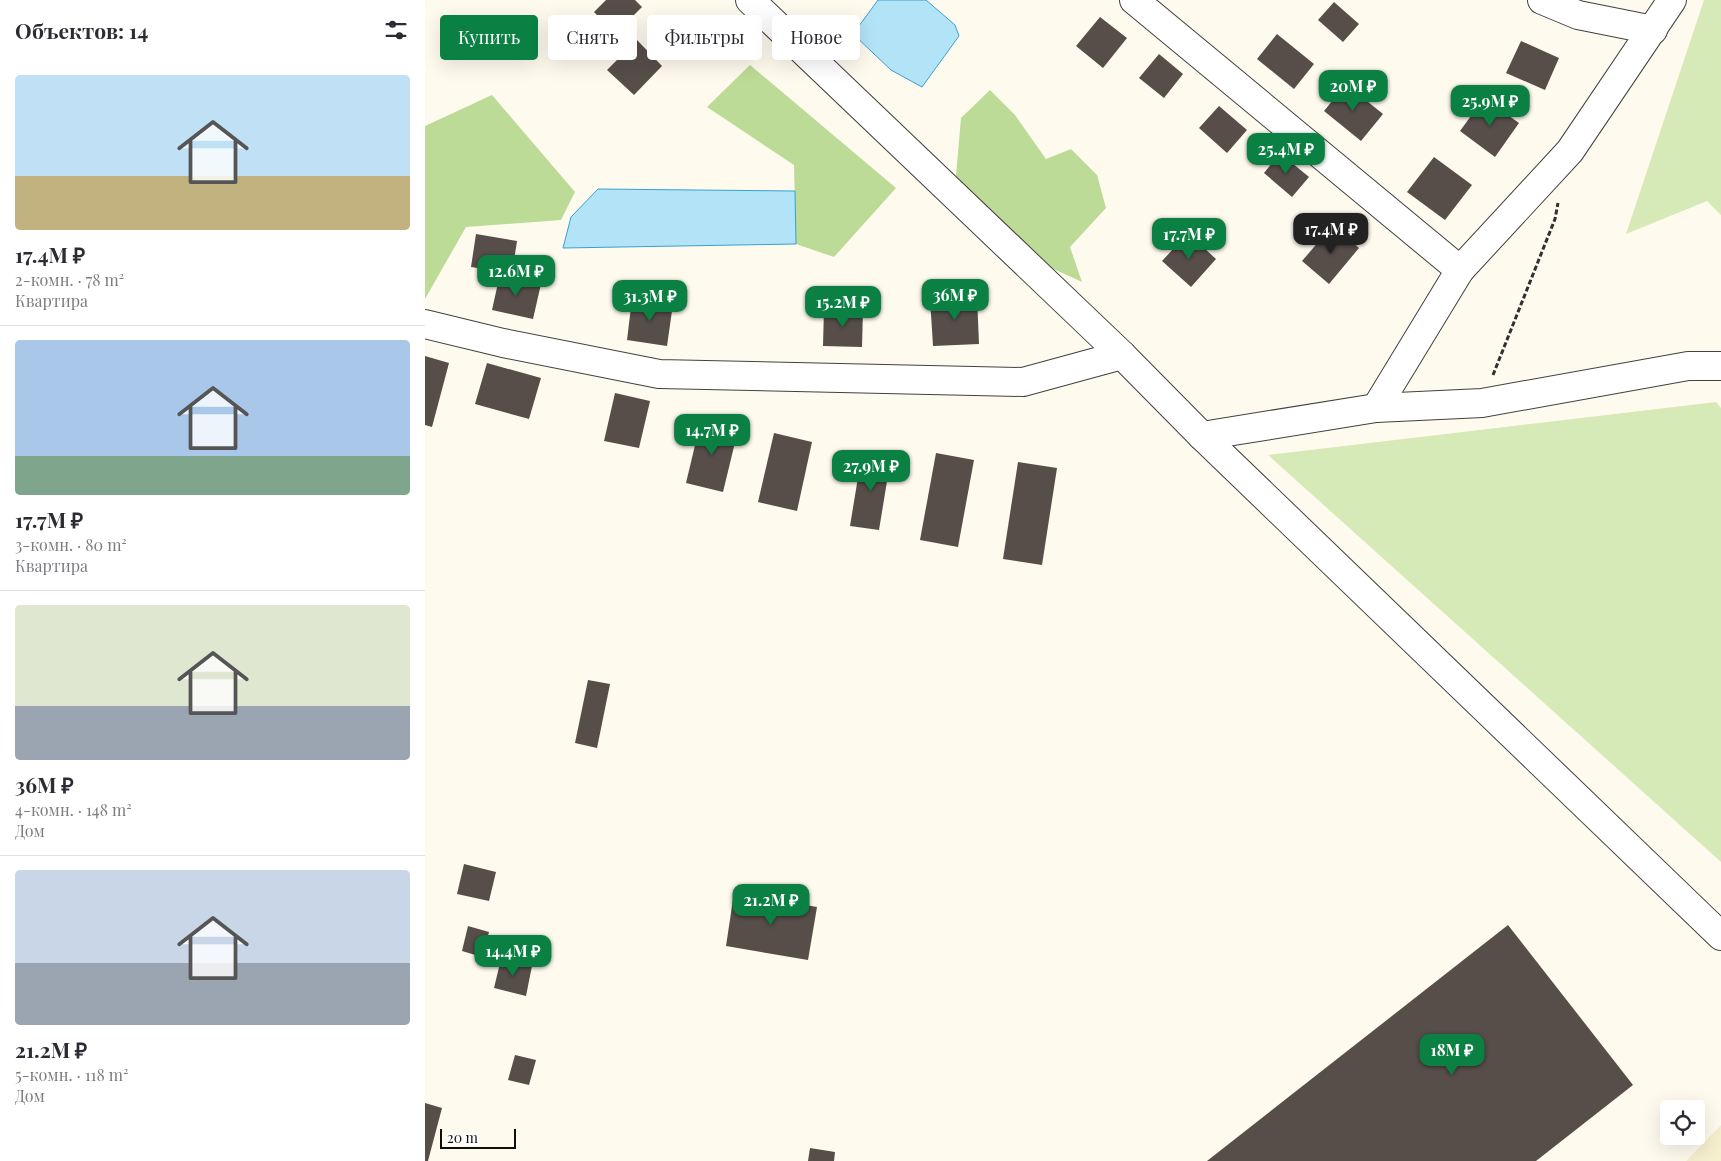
<!DOCTYPE html>
<html lang="ru">
<head>
<meta charset="utf-8">
<style>
  body { margin:0; font-family:"Playfair Display",serif; background:#f7f7f7; color:#2b2b33; height:100vh; display:flex; flex-direction:column; font-size:19px; white-space:nowrap }
  * { box-sizing:border-box; margin:0 }
  p { font-size:16px; color:#7c7c81 }
  .icon { flex:none; width:28px; height:28px; fill:none; stroke:currentColor; stroke-width:2; stroke-linecap:round; stroke-linejoin:round }
  .map { position:relative; flex:1; overflow:hidden }
  .sheet { display:flex; flex-direction:column; background:#fff; width:425px }
  .sheet>* { flex:none }
  .banner { position:absolute; left:15px; top:15px; width:475px; height:45px; display:flex; gap:10px }
  .buttons { position:absolute; left:1235px; top:1100px; display:grid; gap:10px }
  .buttons a { display:grid; place-items:center; width:45px; height:45px; border-radius:5px; background:#fff; box-shadow:0 5px 20px #0002; font-size:25px }
  .scale { position:absolute; left:15px; bottom:12px; width:76px; box-sizing:border-box; padding-left:5px; border:2px solid #0e0e0e; border-top:0; font-size:14px; line-height:18px; white-space:nowrap; color:#0e0e0e; -webkit-text-stroke:4px #fff; paint-order:stroke }
  .price { position:absolute; translate:-50% -42px; padding:0 11px; border-radius:10px; background:#0b8043; color:#fff; font-size:16px; line-height:32px; filter:drop-shadow(0 1px 2px #0008) }
  .price::after { content:''; position:absolute; left:50%; top:30px; width:15px; height:11px; margin-left:-8px; background:inherit; clip-path:polygon(0 0,100% 0,50% 100%) }
  .price.selected { background:#222; color:#fff }
  ul { padding:0; list-style:none }
  li { display:grid; align-content:center; gap:10px; height:265px; padding:0 15px }
  li+li { border-top:1px solid #e1e1e2 }
  li span { display:grid; place-items:center; height:155px; border-radius:5px; color:#555 }
  li>.icon { margin-inline-start:auto }
  span .icon { width:90px; height:90px; fill:#fffc; stroke-width:1 }
  li b { font-size:21px }
  h2 { display:flex; justify-content:space-between; align-items:center; height:60px; padding:0 15px; font-size:21px }
  .pill { padding:0 18px; border-radius:5px; background:#fff; box-shadow:0 5px 20px #0002; font-size:18px; line-height:45px }
  .pill.selected { background:#0b8043; color:#fff }
  main { display:flex; flex:1; min-height:0 }
  .map>svg:first-child { display:block }
  .farmland { fill:#f5efce }
  .green { fill:#d6eab7 }
  .forest { fill:#bbdb96 }
  .water { fill:#b2e3f7; stroke:#38a0d0 }
  .building { fill:#574e4a }
  .lines { fill:none; stroke-linecap:round; stroke-linejoin:round }
  .minor-casing { stroke:#414141; stroke-width:30 }
  .path { stroke:#303030; stroke-width:3; stroke-dasharray:5 2.5; stroke-linecap:butt }
  .minor { stroke:#fff; stroke-width:28 }
</style>
</head>
<body>
<main>
<section class="sheet">
<h2>Объектов: 14<svg class="icon" aria-label="filters" viewBox="0 0 24 24"><path d="M4 7h16M4 17h16"/><circle cx="9" cy="7" r="2"/><circle cx="15" cy="17" r="2"/></svg></h2>
<ul>
<li><span style="background:linear-gradient(#bfe0f5 65%,#c2b280 0)"><svg class="icon" aria-label="home" viewBox="0 0 24 24"><path d="M3 11l9-7 9 7M6 9v11h12V9"/></svg></span><div><b>17.4M ₽</b><p>2-комн. · 78 m²</p><p>Квартира</p></div></li>
<li><span style="background:linear-gradient(#a9c7e8 75%,#7fa58c 0)"><svg class="icon" aria-label="home" viewBox="0 0 24 24"><path d="M3 11l9-7 9 7M6 9v11h12V9"/></svg></span><div><b>17.7M ₽</b><p>3-комн. · 80 m²</p><p>Квартира</p></div></li>
<li><span style="background:linear-gradient(#dfe7d0 65%,#9aa5b1 0)"><svg class="icon" aria-label="home" viewBox="0 0 24 24"><path d="M3 11l9-7 9 7M6 9v11h12V9"/></svg></span><div><b>36M ₽</b><p>4-комн. · 148 m²</p><p>Дом</p></div></li>
<li><span style="background:linear-gradient(#c9d6e8 60%,#9aa5b1 0)"><svg class="icon" aria-label="home" viewBox="0 0 24 24"><path d="M3 11l9-7 9 7M6 9v11h12V9"/></svg></span><div><b>21.2M ₽</b><p>5-комн. · 118 m²</p><p>Дом</p></div></li>
</ul>
</section>
<div class="map">
<svg width="1296" height="1161" viewBox="0 0 1296 1161">
  <rect width="100%" height="100%" fill="#fffaee"/>
  <!-- farmland -->
  <polygon class="farmland" points="1296,1125 1296,1161 1261,1161"/>
  <!-- green -->
  <g class="green">
    <polygon points="1279,0 1296,0 1296,215 1282,201 1201,234"/>
    <polygon points="1291,402 1296,408 1296,862 843,455"/>
  </g>
  <!-- forest -->
  <g class="forest">
    <polygon points="325,65 471,188 409,257 371,244 369,165 282,107"/>
    <polygon points="565,90 590,115 621,159 646,149 672,175 681,208 645,247 657,282 620,265 582,230 531,176 536,118"/>
    <polygon points="67,95 150,192 136,220 41,227 0,299 0,126"/>
  </g>
  <!-- water -->
  <g class="water">
    <polygon points="453,0 501,0 530,25 534,36 497,87 466,70 428,34"/>
    <polygon points="173,189 370,191 371,244 138,248 146,217"/>
  </g>
  <!-- building -->
  <g class="building">
    <polygon points="181,0 210,0 217,7 190,34 169,12"/>
    <polygon points="909,2 934,24 918,42 893,20"/>
    <polygon points="675,17 702,38 678,68 651,46"/>
    <polygon points="852,34 889,64 869,89 832,59"/>
    <polygon points="212,40 237,66 209,95 182,70"/>
    <polygon points="1096,41 1134,58 1120,90 1081,73"/>
    <polygon points="734,54 758,74 739,98 714,78"/>
    <polygon points="921,84 958,114 936,141 899,111"/>
    <polygon points="1059,98 1094,123 1070,157 1035,131"/>
    <polygon points="794,106 822,130 802,153 774,128"/>
    <polygon points="855,153 884,177 867,197 839,173"/>
    <polygon points="1009,157 1047,185 1020,220 982,192"/>
    <polygon points="908,225 934,248 904,284 877,261"/>
    <polygon points="763,233 791,259 766,287 737,261"/>
    <polygon points="51,234 92,241 87,273 46,267"/>
    <polygon points="75,274 116,284 108,319 67,310"/>
    <polygon points="552,296 554,344 508,346 505,298"/>
    <polygon points="207,299 248,304 242,346 202,340"/>
    <polygon points="399,308 438,309 437,347 398,346"/>
    <polygon points="0,356 24,363 7,427 0,425"/>
    <polygon points="62,363 116,378 104,419 50,404"/>
    <polygon points="190,393 225,401 214,448 179,441"/>
    <polygon points="276,420 313,430 298,492 261,483"/>
    <polygon points="349,433 387,442 372,511 333,502"/>
    <polygon points="437,453 466,457 454,530 425,526"/>
    <polygon points="511,453 549,460 533,547 495,540"/>
    <polygon points="593,462 632,468 617,565 578,559"/>
    <polygon points="163,680 185,684 172,748 150,743"/>
    <polygon points="39,864 71,872 64,901 32,894"/>
    <polygon points="309,893 392,907 383,960 301,946"/>
    <polygon points="1083,925 1208,1085 1111,1161 782,1161"/>
    <polygon points="43,926 64,932 57,957 37,951"/>
    <polygon points="76,959 107,966 101,996 69,988"/>
    <polygon points="90,1055 111,1060 104,1085 83,1080"/>
    <polygon points="0,1103 17,1108 3,1161 0,1161"/>
    <polygon points="385,1148 410,1152 409,1161 383,1161"/>
  </g>
  <g class="lines">
    <defs>
      <g id="minor">
        <polyline points="325,0 697,355 777,436 1296,936"/>
        <polyline points="709,0 1035,270"/>
        <polyline points="1117,0 1153,15 1228,30"/>
        <polyline points="0,324 78,343 234,374 598,382 697,355"/>
        <polyline points="951,408 1035,270 1145,151 1247,0"/>
        <polyline points="777,436 951,408 1057,403 1263,366 1296,366"/>
      </g>
    </defs>
    <!-- minor casing -->
    <use href="#minor" class="minor-casing"/>
    <!-- path -->
    <polyline class="path" points="1068,375 1130,219 1133,203"/>
    <!-- minor -->
    <use href="#minor" class="minor"/>
  </g>
</svg>
<div class="buttons">
<a><svg class="icon" aria-label="locate" viewBox="0 0 24 24"><circle cx="12" cy="12" r="6"/><path d="M12 2v4M12 18v4M2 12h4M18 12h4"/></svg></a>
</div>
<div class="scale">20 m</div>
<b class="price" style="left:928px;top:112px">20M ₽</b>
<b class="price" style="left:1065px;top:127px">25.9M ₽</b>
<b class="price" style="left:861px;top:175px">25.4M ₽</b>
<b class="price selected" style="left:906px;top:255px">17.4M ₽</b>
<b class="price" style="left:764px;top:260px">17.7M ₽</b>
<b class="price" style="left:91px;top:297px">12.6M ₽</b>
<b class="price" style="left:530px;top:321px">36M ₽</b>
<b class="price" style="left:225px;top:322px">31.3M ₽</b>
<b class="price" style="left:418px;top:328px">15.2M ₽</b>
<b class="price" style="left:287px;top:456px">14.7M ₽</b>
<b class="price" style="left:446px;top:492px">27.9M ₽</b>
<b class="price" style="left:346px;top:926px">21.2M ₽</b>
<b class="price" style="left:88px;top:977px">14.4M ₽</b>
<b class="price" style="left:1027px;top:1076px">18M ₽</b>
<div class="banner">
<a class="pill selected">Купить</a>
<a class="pill">Снять</a>
<a class="pill">Фильтры</a>
<a class="pill">Новое</a>
</div>
</div>
</main>
</body>
</html>
